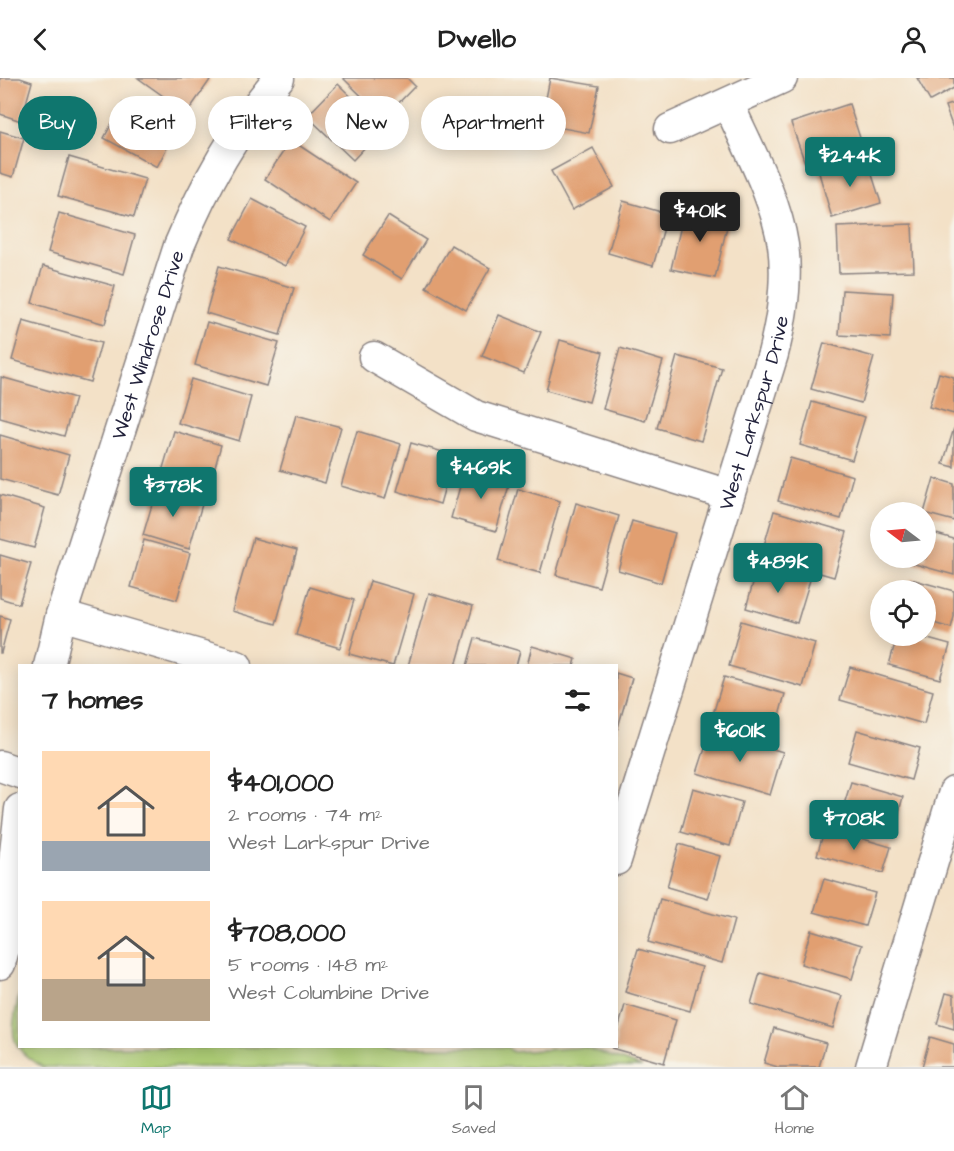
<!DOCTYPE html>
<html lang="en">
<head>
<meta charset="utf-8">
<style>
  body { margin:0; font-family:"Architects Daughter",sans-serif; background:#f2f2f2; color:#222; height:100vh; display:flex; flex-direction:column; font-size:22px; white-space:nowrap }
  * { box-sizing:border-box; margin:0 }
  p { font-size:20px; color:#767676 }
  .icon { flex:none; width:33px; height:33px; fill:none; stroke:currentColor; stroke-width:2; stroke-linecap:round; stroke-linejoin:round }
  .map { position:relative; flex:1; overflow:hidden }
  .drawer { position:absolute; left:18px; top:586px; width:600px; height:384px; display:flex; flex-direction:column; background:#fff; border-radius:0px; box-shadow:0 3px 15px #0003 }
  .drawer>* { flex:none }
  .guide { position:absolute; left:18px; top:18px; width:600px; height:54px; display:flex; gap:12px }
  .needle { width:39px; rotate:286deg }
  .buttons { position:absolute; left:870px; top:424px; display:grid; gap:12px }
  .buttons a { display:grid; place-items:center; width:66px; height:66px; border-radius:50%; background:#fff; box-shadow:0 3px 15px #0003; font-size:30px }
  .price { position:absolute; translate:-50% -51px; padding:0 14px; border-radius:6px; background:#0f766e; color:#fff; font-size:20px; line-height:39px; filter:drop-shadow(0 2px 3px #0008) }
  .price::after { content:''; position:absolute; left:50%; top:36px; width:18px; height:14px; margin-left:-9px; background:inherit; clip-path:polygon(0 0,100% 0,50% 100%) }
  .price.active { background:#222; color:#fff }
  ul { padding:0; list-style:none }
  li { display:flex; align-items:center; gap:18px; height:150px; padding:0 24px }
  li span { display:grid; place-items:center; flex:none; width:168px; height:120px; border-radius:0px; color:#555 }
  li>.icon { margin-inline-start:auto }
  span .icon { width:72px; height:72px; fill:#fffc; stroke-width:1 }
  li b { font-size:26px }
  h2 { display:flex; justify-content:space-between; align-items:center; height:72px; padding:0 24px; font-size:26px }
  .tag { padding:0 21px; border-radius:27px; background:#fff; box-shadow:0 3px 15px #0003; font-size:21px; line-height:54px }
  .tag.active { background:#0f766e; color:#fff }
  header { display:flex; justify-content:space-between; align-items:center; height:78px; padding:0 24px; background:#fff; font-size:27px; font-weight:700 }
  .tabs { display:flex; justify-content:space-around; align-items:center; height:84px; border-top:2px solid #e0e0e0; background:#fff; font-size:16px; color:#767676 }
  .tabs a { display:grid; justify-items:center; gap:3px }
  .tabs .active { color:#0f766e }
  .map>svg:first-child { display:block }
  .green { fill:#aece76; stroke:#687858; stroke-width:1.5 }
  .building { fill:#e19f71 }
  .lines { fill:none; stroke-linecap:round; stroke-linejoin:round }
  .minor-casing { stroke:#8a8281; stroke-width:33 }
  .minor { stroke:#fff; stroke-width:30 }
  .labels { text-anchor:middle; stroke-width:5; stroke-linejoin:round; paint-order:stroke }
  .street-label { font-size:20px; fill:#22223b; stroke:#f7f3e8 }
</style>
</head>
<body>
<header><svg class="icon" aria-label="back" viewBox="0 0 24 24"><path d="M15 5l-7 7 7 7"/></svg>Dwello<svg class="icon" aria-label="person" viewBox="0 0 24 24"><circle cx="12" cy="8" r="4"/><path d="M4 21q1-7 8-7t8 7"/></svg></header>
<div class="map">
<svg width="954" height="989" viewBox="0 0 954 989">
  <rect width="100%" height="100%" fill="#f7f3e8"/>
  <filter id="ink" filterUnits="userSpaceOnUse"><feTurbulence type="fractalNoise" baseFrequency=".0167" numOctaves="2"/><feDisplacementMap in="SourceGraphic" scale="12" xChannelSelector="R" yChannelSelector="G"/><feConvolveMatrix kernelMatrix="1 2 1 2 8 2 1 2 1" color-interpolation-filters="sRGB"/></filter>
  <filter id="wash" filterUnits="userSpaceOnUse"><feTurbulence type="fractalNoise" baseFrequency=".008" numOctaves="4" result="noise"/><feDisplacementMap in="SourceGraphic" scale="24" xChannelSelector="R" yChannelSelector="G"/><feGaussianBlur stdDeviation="1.35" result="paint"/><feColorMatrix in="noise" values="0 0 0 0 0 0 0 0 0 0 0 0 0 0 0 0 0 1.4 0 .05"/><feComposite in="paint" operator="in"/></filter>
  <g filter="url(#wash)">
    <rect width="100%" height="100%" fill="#f3e1c7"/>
    <!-- green -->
    <path class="green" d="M19 916 20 969H507L513 974 584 969 642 989H43C5 969 12 953 19 916Z"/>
    <g id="blocks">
      <!-- building -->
      <g class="building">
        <polygon points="0,0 20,0 32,4 21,43 0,36"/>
        <polygon points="138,0 207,0 210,2 187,35"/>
        <polygon points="343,0 407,0 415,8 384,40"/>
        <polygon points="550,0 599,8 589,55 541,46"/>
        <polygon points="917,0 954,0 954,10 930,23"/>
        <polygon points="338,6 383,50 353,82 307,38"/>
        <polygon points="123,25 175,54 157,89 104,60"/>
        <polygon points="954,25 954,53 945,28"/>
        <polygon points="849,26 862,66 805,85 791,45"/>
        <polygon points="0,53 24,60 13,99 0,95"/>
        <polygon points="291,62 356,105 330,144 265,101"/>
        <polygon points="593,70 614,109 572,132 551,93"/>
        <polygon points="69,79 145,101 134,139 58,118"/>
        <polygon points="867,81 881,125 832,140 819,95"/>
        <polygon points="252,121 305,149 285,188 231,161"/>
        <polygon points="623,123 668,136 653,188 608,175"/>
        <polygon points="685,130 729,140 715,200 671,191"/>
        <polygon points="59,135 135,157 124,196 48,174"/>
        <polygon points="388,138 426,162 402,201 363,177"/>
        <polygon points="912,146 914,193 839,195 837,149"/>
        <polygon points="451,167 490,190 466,232 426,209"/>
        <polygon points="43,188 115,208 105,246 32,225"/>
        <polygon points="219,188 294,210 280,257 206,235"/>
        <polygon points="842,212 893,215 890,260 839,257"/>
        <polygon points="499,237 541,254 524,295 482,278"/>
        <polygon points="23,243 101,265 90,304 12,282"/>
        <polygon points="207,244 279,265 266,308 195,287"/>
        <polygon points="560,262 603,274 589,324 546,312"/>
        <polygon points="824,265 874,279 861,325 811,311"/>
        <polygon points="620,270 663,283 645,343 603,331"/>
        <polygon points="677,278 722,290 701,363 657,350"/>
        <polygon points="939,295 954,299 954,336 929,329"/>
        <polygon points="1,299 75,320 64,358 0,340"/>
        <polygon points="191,301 251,319 239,363 178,345"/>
        <polygon points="812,324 865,339 852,382 800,367"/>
        <polygon points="296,337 341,349 325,405 280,392"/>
        <polygon points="954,350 954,389 943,386"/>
        <polygon points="174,353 221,367 209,411 161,397"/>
        <polygon points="357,353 401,366 385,421 341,408"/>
        <polygon points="0,357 69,377 58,417 0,401"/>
        <polygon points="411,365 454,377 440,426 397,413"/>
        <polygon points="790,380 853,398 841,441 778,423"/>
        <polygon points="465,391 510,404 496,453 451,440"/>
        <polygon points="934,400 954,406 954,443 924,435"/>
        <polygon points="157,410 203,423 189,471 143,457"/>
        <polygon points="518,411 560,423 540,495 498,483"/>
        <polygon points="0,417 45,430 34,470 0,461"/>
        <polygon points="576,425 619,438 599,509 556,497"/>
        <polygon points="774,433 847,454 834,499 761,478"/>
        <polygon points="632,443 675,455 661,505 618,492"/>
        <polygon points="926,453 954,461 954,497 897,481 926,480"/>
        <polygon points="253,460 297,472 276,546 232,533"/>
        <polygon points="144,462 190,475 177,522 131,509"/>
        <polygon points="0,477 31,486 19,526 0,520"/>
        <polygon points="758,487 810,502 797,545 746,530"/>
        <polygon points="911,501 954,513 954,539 951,550 926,543 926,513 907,513"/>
        <polygon points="370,503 414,516 393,588 349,576"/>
        <polygon points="310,509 354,522 340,570 296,557"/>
        <polygon points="429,515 473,528 456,588 408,588"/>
        <polygon points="0,538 10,541 1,575 0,575"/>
        <polygon points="741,543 815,565 803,609 729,588"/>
        <polygon points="897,558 917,558 950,567 940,601 889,587"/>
        <polygon points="475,560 520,573 516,588 467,588"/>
        <polygon points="532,568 576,581 574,588 527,588"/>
        <polygon points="850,589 933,613 924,646 840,622"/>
        <polygon points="616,595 632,600 617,653 616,653"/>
        <polygon points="724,599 785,616 773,660 711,643"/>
        <polygon points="711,652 783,674 770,717 697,695"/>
        <polygon points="857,652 920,670 911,702 848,684"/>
        <polygon points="851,704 903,719 894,751 841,736"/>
        <polygon points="693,710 742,724 730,768 681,754"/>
        <polygon points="825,750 891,769 883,795 817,777"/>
        <polygon points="679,766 720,778 708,821 667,809"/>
        <polygon points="824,801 875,815 865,848 814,834"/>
        <polygon points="660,821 734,842 722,885 648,864"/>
        <polygon points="811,852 862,867 852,901 801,886"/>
        <polygon points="638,871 702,889 690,933 625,914"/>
        <polygon points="760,895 842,918 833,950 751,926"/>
        <polygon points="946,915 954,917 954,951 937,946"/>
        <polygon points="625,927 676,942 664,985 611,970 616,969 616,958"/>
        <polygon points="774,950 826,965 819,989 778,989 764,985"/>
        <polygon points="930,959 954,966 954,989 922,989"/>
      </g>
    </g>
  </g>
  <g filter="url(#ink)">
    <use href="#blocks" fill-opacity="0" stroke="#8a8281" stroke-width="1.5"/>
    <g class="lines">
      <defs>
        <g id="minor">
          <polyline points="670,51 782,0"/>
          <polyline points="374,279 476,338 729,417"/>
          <polyline points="61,537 237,588"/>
          <path id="s1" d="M49 588 61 537 179 168C205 106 235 52 279 0"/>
          <polyline points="0,688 20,695"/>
          <path id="s2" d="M616 782 773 276C782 241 788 203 783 167 776 120 747 68 728 25"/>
          <polyline points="0,886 4,871 20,731"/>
          <polyline points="871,989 954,714"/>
        </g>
      </defs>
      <!-- minor casing -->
      <use href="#minor" class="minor-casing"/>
      <!-- minor -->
      <use href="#minor" class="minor"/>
    </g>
  </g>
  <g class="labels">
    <!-- street labels -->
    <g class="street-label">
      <text dy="7" stroke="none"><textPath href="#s1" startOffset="336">West Windrose Drive</textPath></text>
      <text dy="7" stroke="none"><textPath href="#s2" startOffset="468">West Larkspur Drive</textPath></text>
    </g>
  </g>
</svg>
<div class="buttons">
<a><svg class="needle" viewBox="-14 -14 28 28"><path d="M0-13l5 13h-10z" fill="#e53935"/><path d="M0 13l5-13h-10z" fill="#767676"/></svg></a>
<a><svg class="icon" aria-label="locate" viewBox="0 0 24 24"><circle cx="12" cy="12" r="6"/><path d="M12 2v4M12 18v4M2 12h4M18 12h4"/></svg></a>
</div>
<b class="price" style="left:850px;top:110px">$244K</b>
<b class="price active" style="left:700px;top:165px">$401K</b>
<b class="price" style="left:481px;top:422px">$469K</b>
<b class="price" style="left:173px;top:440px">$378K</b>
<b class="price" style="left:778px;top:516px">$489K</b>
<b class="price" style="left:740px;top:685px">$601K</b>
<b class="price" style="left:854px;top:773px">$708K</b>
<div class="guide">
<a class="tag active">Buy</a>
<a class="tag">Rent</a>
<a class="tag">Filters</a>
<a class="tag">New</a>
<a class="tag">Apartment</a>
</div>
<section class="drawer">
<h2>7 homes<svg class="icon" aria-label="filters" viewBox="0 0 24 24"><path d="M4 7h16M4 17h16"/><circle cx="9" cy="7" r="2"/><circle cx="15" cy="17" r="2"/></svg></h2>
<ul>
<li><span style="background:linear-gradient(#ffd9b3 75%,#9aa5b1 0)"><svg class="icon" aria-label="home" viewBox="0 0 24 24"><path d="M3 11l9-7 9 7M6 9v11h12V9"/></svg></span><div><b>$401,000</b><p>2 rooms · 74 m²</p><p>West Larkspur Drive</p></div></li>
<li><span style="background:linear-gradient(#ffd9b3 65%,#b9a48a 0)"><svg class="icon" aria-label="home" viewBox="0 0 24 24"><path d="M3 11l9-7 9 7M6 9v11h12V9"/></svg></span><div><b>$708,000</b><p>5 rooms · 148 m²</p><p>West Columbine Drive</p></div></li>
</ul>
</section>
</div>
<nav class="tabs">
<a class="active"><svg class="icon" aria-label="map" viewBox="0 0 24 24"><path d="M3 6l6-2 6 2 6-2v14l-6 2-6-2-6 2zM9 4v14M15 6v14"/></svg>Map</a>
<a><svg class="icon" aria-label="saved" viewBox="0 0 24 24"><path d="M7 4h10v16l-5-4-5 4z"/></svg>Saved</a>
<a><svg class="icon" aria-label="home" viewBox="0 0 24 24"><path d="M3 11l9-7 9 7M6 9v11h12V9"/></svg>Home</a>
</nav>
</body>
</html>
